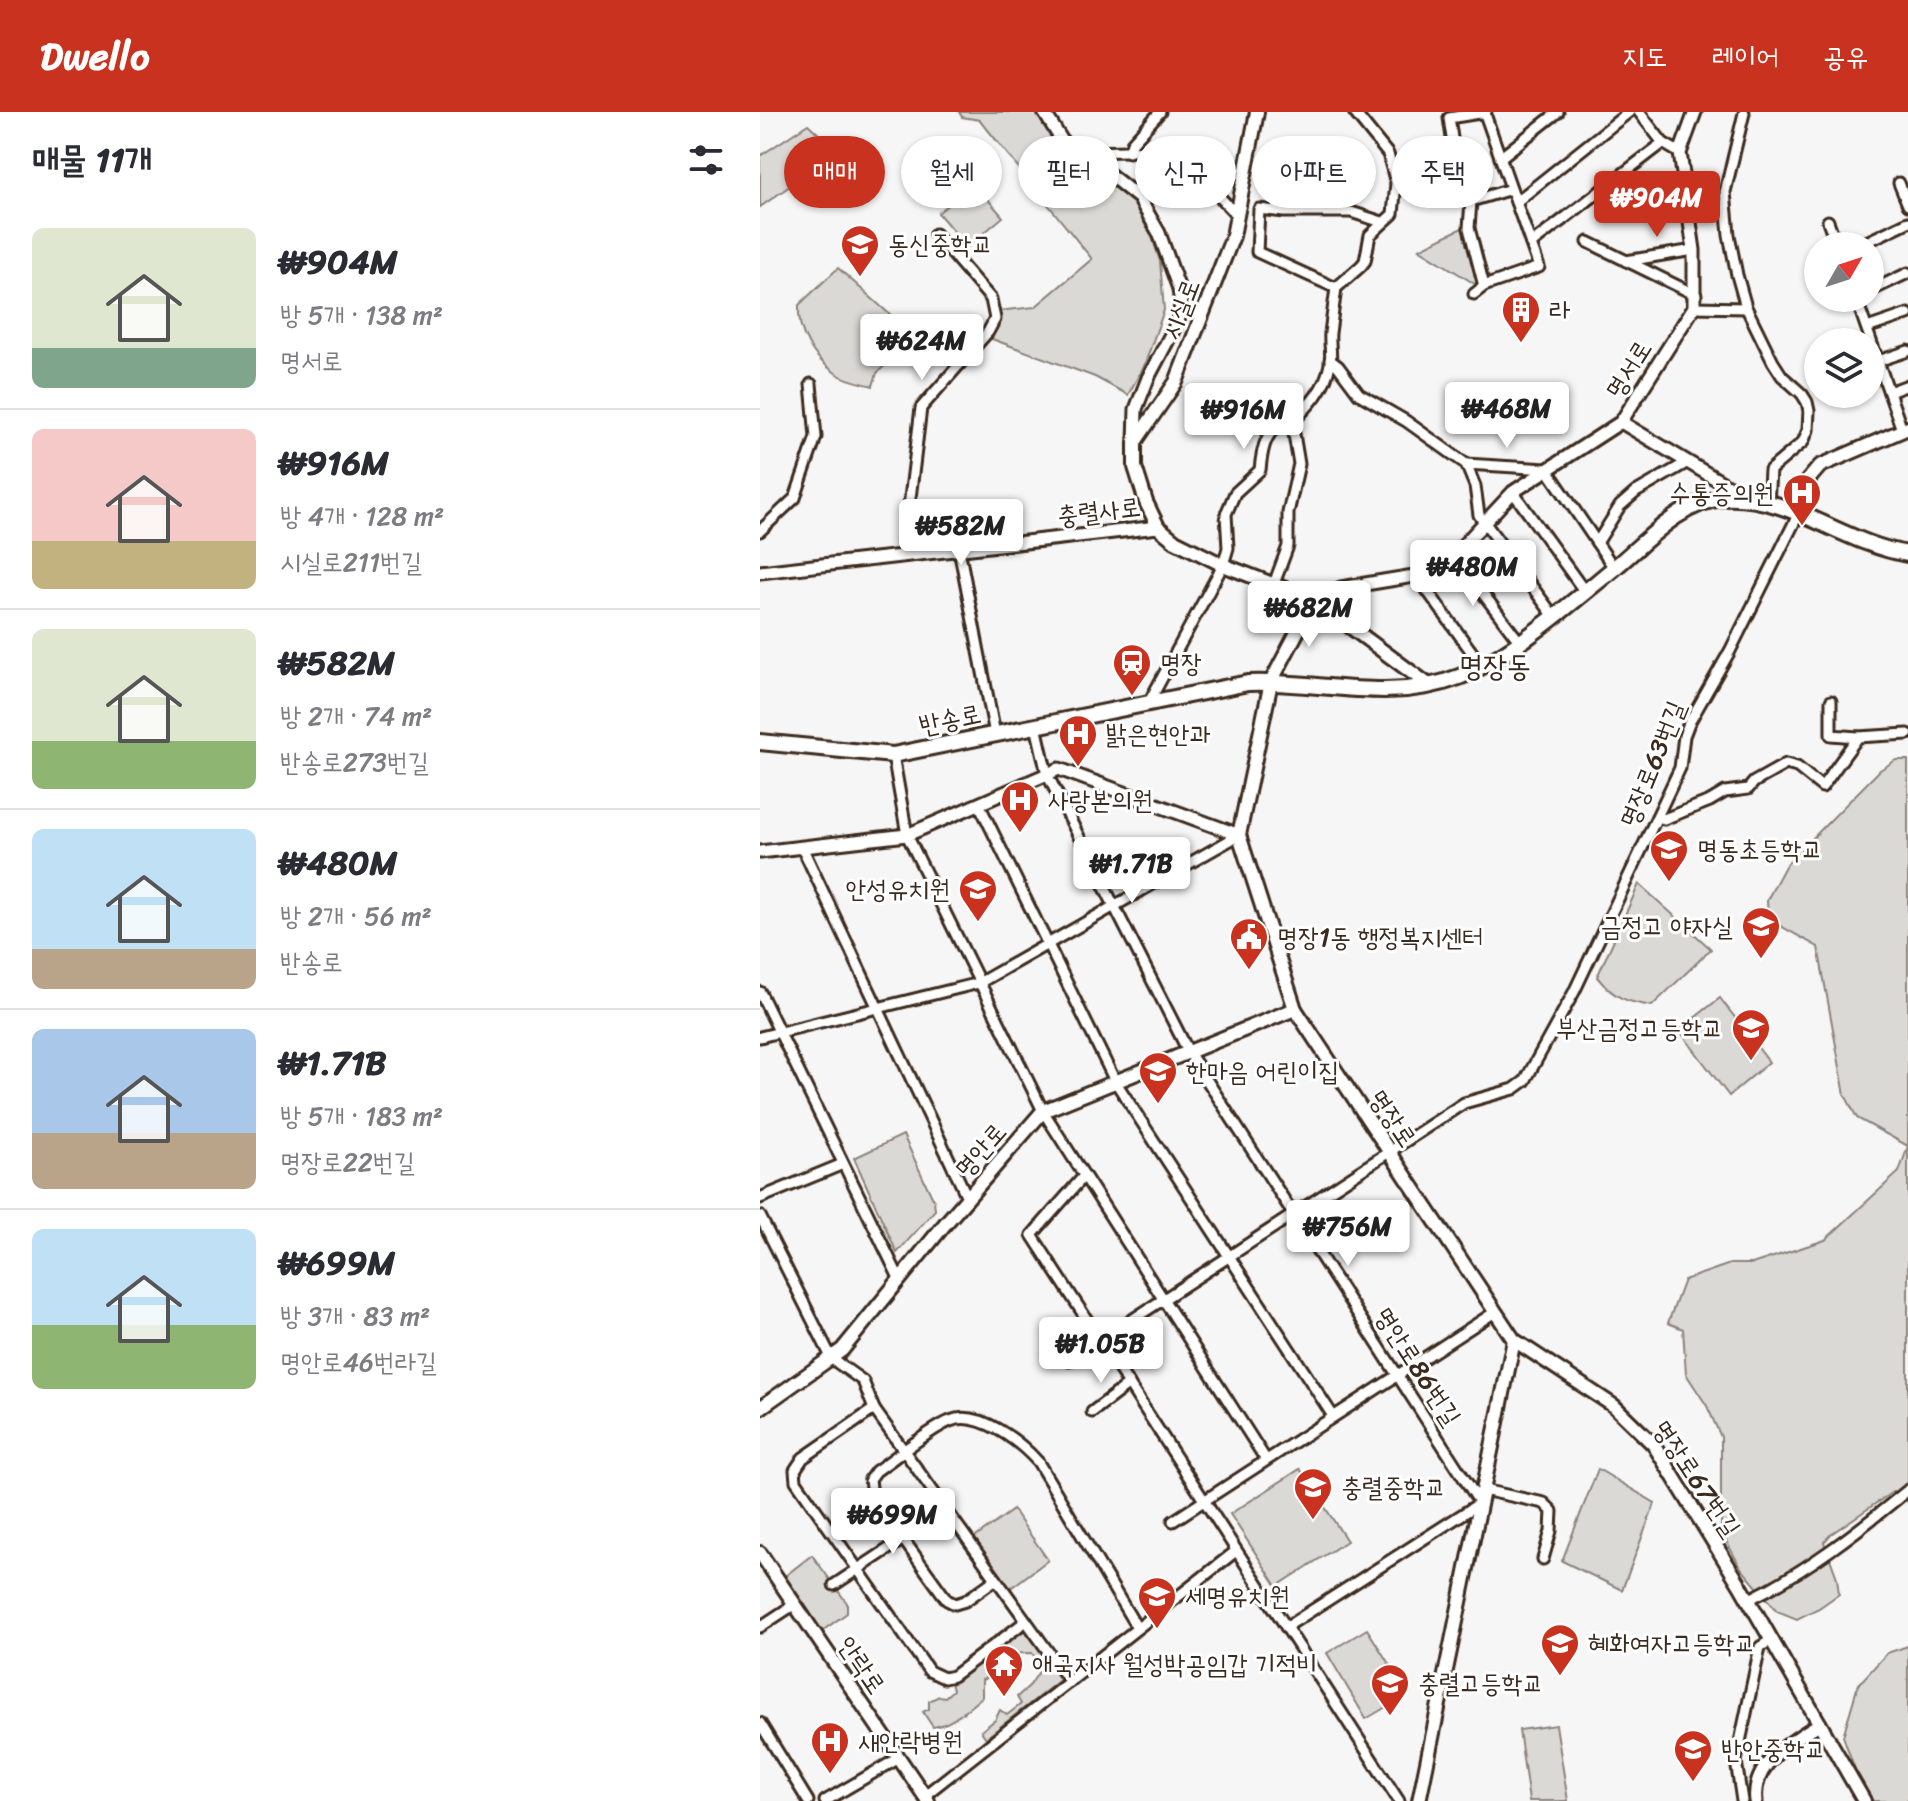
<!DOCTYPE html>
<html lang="ko">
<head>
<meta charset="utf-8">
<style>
  body { margin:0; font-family:Sriracha,"Poor Story",sans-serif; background:#f2f2f3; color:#2b2b33; height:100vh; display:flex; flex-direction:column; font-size:30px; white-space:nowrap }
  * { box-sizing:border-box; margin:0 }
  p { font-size:26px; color:#7c7c81 }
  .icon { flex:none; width:44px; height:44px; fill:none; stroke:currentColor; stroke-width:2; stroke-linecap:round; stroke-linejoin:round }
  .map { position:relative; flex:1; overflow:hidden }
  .side { display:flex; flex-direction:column; background:#fff; width:760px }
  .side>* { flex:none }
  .guide { position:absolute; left:24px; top:24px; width:760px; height:72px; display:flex; gap:16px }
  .needle { width:52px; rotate:51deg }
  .controls { position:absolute; left:1044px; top:120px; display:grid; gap:16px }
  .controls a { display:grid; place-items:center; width:80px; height:80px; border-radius:50%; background:#fff; box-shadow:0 2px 6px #0004; font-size:40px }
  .price { position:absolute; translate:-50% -68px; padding:0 18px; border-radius:8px; background:#fff; color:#222; font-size:26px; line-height:52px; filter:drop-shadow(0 2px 4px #0008) }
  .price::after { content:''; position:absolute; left:50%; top:48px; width:24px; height:18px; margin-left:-12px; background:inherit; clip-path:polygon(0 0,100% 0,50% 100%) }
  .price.on { background:#c8321e; color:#fff }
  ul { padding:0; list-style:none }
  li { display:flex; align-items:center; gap:24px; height:200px; padding:0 32px }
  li+li { border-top:2px solid #e1e1e2 }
  li span { display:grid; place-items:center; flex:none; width:224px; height:160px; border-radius:12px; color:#555 }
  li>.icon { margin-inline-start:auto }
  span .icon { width:96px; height:96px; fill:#fffc; stroke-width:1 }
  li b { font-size:34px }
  h2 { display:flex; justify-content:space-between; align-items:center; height:96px; padding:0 32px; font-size:34px }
  .tag { padding:0 28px; border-radius:36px; background:#fff; box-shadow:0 2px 6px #0004; font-size:28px; line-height:72px }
  .tag.on { background:#c8321e; color:#fff }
  header { display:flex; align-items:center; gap:48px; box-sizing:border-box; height:112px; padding:0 40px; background:#c8321e; color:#fff }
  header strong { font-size:38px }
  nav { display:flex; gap:44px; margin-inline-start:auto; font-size:28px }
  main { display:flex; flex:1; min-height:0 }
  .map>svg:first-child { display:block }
  .green { fill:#dbd9d6; stroke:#8b827a; stroke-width:2 }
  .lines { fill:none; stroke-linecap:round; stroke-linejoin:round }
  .minor-casing { stroke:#3b2a1e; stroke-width:15 }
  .tertiary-casing { stroke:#3b2a1e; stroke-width:17 }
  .secondary-casing { stroke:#3b2a1e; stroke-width:18 }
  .primary-casing { stroke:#3b2a1e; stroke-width:20 }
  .minor { stroke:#fff; stroke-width:9 }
  .tertiary { stroke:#fff; stroke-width:11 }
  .secondary { stroke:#fff; stroke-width:12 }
  .primary { stroke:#fff; stroke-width:14 }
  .labels { text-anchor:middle; stroke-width:6; stroke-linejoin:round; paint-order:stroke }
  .poi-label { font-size:26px; fill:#3b2a1e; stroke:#fff; text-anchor:start }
  .street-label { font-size:26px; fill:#3b2a1e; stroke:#fff }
  .quarter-label { font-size:30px; fill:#3b2a1e; stroke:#fff }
</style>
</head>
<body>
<header>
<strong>Dwello</strong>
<nav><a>지도</a><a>레이어</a><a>공유</a></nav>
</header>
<main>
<section class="side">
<h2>매물 11개<svg class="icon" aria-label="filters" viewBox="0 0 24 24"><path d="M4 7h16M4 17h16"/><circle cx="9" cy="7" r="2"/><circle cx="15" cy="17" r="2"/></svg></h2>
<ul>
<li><span style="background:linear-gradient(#dfe7d0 75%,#7fa58c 0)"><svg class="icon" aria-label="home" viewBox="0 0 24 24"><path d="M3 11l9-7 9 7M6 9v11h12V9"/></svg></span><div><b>₩904M</b><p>방 5개 · 138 m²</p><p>명서로</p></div></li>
<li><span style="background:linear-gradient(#f6c9c9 70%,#c2b280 0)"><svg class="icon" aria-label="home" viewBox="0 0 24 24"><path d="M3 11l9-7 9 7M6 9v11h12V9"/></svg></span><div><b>₩916M</b><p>방 4개 · 128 m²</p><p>시실로211번길</p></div></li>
<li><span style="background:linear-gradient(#dfe7d0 70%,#8fb573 0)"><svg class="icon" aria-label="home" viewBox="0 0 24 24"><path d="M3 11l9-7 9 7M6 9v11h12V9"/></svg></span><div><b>₩582M</b><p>방 2개 · 74 m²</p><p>반송로273번길</p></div></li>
<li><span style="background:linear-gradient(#bfe0f5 75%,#b9a48a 0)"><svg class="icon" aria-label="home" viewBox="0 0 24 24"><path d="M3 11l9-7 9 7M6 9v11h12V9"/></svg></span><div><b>₩480M</b><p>방 2개 · 56 m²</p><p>반송로</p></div></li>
<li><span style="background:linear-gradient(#a9c7e8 65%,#b9a48a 0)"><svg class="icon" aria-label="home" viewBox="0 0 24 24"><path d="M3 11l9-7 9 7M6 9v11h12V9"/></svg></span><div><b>₩1.71B</b><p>방 5개 · 183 m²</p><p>명장로22번길</p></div></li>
<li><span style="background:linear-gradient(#bfe0f5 60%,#8fb573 0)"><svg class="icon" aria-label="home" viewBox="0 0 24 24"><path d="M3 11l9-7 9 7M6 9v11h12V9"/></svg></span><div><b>₩699M</b><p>방 3개 · 83 m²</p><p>명안로46번라길</p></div></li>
</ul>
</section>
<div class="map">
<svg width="1148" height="1689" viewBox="0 0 1148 1689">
  <rect width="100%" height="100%" fill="#f7f6f6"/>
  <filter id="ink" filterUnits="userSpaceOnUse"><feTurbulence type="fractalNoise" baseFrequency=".0125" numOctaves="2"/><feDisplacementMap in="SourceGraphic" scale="16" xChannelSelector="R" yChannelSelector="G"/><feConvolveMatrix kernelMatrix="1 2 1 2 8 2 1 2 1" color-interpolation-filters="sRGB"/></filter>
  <g filter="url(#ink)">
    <!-- green -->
    <g class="green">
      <polygon points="199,0 277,0 310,46 336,59 371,87 392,125 400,149 404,198 384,254 368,283 335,265 232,227 238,199 275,195 332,147 220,8 202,5"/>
      <polygon points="48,12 78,40 0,95 0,44"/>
      <polygon points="214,71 243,105 207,135 178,101"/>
      <polygon points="702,116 708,121 719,168 715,172 659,137"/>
      <path d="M78 156 155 225 117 261 113 274C102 271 86 268 77 262 53 246 37 221 39 193Z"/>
      <polygon points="1136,648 1148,648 1148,1390 1134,1379 1071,1422 1064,1430 1077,1466 1079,1482 1059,1496 1037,1507 1017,1499 981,1456 961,1420 961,1325 947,1294 926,1262 923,1217 908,1211 924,1168 970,1152 992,1152 1065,1128 1139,1060 1148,1034 1097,1006 1085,983 1058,835 1008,807 1007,788 1025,754 1120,658"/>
      <path d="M879 772 951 837 892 894C866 890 854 886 837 865Z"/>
      <polygon points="960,886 1009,950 969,984 919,918"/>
      <polygon points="143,1023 174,1089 175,1098 137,1141 94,1046"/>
      <polygon points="540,1357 587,1429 517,1474 470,1402"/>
      <polygon points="838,1357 895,1391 862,1478 802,1449"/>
      <polygon points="253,1398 288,1448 248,1478 213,1427"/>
      <polygon points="52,1443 87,1491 87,1501 62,1519 25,1464"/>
      <path d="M265 1511 298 1558 301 1567 226 1626 221 1619 235 1608 240 1598 247 1603 261 1592 257 1585 270 1573 282 1555 272 1541 239 1542 237 1545 240 1560 222 1568V1585C208 1596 192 1613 173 1615L163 1600 169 1597V1589L179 1584 185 1585 193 1578 190 1568Z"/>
      <polygon points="607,1517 648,1582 606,1607 567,1541"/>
      <polygon points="1148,1534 1148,1689 1111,1689 1100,1671 1083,1624 1098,1573 1127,1541"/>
      <polygon points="796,1613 808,1689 769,1689 759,1618"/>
    </g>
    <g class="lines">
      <defs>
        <g id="minor">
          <polyline points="879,0 903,31 920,41"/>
          <polyline points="984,1 965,80 969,123 977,163 986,195 1013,250 1022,264 1042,282 1047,290 1049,299 1048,318 1043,330 1010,358 1008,392"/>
          <polyline points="369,40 372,31 400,0"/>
          <polyline points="327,45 330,40 437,37 448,44 455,80 477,103"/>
          <polyline points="740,46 798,0"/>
          <polyline points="1139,71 1148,93"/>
          <polyline points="711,89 751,77"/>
          <polyline points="756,90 869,0"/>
          <polyline points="1068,109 1077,134"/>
          <polyline points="828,130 936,183"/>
          <polyline points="771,132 903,31"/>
          <polyline points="1098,134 1148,110"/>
          <polyline points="866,149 934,138"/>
          <polyline points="724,174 709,116 711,89 695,46 689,6 726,0"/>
          <polyline points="576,176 497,140 499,97 524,100 591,100 622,110"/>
          <polyline points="1110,179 1148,161"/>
          <polyline points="714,182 724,174 779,155 725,2"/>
          <polyline points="1096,186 1142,318"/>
          <polyline points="934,195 986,196"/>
          <polyline points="1107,216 1148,202"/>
          <polyline points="570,248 578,254 599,282 646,309 706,352 715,374 719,403 793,503"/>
          <polyline points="1118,249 1148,239"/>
          <polyline points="1129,280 1148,273"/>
          <polyline points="706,352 787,357 854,456"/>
          <polyline points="753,380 825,480"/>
          <polyline points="0,419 35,386 56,325 51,272"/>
          <polyline points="837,431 860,394 876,380 926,351"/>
          <polyline points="199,437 235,622"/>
          <polyline points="693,442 759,529"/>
          <polyline points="143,444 161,296 228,220 235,207 231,187 175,122"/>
          <polyline points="656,463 722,554"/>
          <polyline points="514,472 528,434 528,401 539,352 532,310"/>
          <polyline points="1071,589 1071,623 1098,625"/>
          <path d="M388 592 463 453 468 436 466 402 475 381 500 358C502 336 506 312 532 310 549 294 566 276 570 252 572 242 569 231 570 221 572 206 574 191 576 176L601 154 605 149 610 123 633 102 636 71 628 42 594 0"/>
          <polyline points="276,614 287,662 428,939 720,1391 526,1515"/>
          <polyline points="133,643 147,723 283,999 506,1348"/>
          <polyline points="219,692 355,969 573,1304"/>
          <polyline points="897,705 904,707 950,689 965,680 988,677 994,670 1026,652 1037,655 1062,675 1098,625 1148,622"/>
          <polyline points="42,735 207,1085"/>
          <polyline points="0,880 140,1168"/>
          <polyline points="0,925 219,871 479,723"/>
          <polyline points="324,1064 272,1123 639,1689"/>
          <polyline points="0,1086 83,1052"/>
          <polyline points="0,1104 72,1247 103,1269 114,1297 310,1570"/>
          <polyline points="309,1249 704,991 754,977 765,969 814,880 920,656 924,624 929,611 970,539 1039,401"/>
          <polyline points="114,1297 43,1346 35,1358 36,1369 169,1559 184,1566 193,1564 266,1509"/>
          <polyline points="332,1300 369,1272"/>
          <polyline points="723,1378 784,1391 792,1399 791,1419 783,1447"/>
          <polyline points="413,1409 735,1200"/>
          <path d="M236 1467 205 1489 195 1492 187 1488 112 1384 110 1367 116 1359C135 1346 170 1317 190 1309 219 1297 260 1330 278 1350L377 1516"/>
          <polyline points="74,1473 142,1428"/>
          <path d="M988 1488C1047 1459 1098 1419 1148 1378"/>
          <polyline points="0,1515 35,1492"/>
          <polyline points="0,1611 48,1689"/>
          <polyline points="165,1683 476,1439"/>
          <polyline points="65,1689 139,1646"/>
          <polyline points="982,1689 976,1649 1000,1535 1011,1528"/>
        </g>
        <g id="tertiary">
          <polyline points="284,0 304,32 325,43 379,86 399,121 419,177 421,194 418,209 388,266 376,297 375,330"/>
          <polyline points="861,310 986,385"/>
          <polyline points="0,460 398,415"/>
          <polyline points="554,488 581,476 660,463 680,453 697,440 753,380 861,310 934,195 934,138 920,41 935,0"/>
          <polyline points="0,740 147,723 299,657 479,723"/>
          <path d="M996 1689C991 1652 1033 1628 1059 1612"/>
        </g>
        <g id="secondary">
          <polyline points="497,0 473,124 416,270 375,330 375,355 386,390 398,415 415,429 463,453 554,488 670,574"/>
          <polyline points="1032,398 1048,368 1060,354 1148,316"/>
          <polyline points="554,488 511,570 479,723 535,897 754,1228 854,1294 894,1333 980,1473 1104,1689"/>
          <polyline points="0,1296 82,1238 185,1112 283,999 535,897"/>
          <polyline points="0,1441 168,1689"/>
          <polyline points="659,1689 754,1228"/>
        </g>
        <path id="primary" d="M0 630 133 643 488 571C559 568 630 592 699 565 750 545 810 492 853 457 884 432 920 389 964 386 1030 382 1084 432 1148 442"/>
      </defs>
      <!-- minor casing -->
      <use href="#minor" class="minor-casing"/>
      <!-- tertiary casing -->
      <use href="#tertiary" class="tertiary-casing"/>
      <!-- secondary casing -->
      <use href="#secondary" class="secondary-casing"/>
      <!-- primary casing -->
      <use href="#primary" class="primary-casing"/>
      <!-- minor -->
      <use href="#minor" class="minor"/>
      <!-- tertiary -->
      <use href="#tertiary" class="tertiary"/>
      <!-- secondary -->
      <use href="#secondary" class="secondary"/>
      <!-- primary -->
      <use href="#primary" class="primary"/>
    </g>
  </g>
  <!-- icons -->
  <defs>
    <symbol id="school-pin" viewBox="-11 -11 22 30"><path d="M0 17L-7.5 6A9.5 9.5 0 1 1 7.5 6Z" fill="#c8321e" stroke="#fff"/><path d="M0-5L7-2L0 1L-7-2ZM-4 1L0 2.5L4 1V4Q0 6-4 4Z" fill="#fff"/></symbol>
    <symbol id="building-pin" viewBox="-11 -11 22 30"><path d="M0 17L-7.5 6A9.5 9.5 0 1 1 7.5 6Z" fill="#c8321e" stroke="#fff"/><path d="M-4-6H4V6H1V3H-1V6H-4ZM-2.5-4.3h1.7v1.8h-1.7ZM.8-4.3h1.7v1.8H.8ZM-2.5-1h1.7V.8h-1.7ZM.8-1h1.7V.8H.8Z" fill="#fff"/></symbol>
    <symbol id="hospital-pin" viewBox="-11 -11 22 30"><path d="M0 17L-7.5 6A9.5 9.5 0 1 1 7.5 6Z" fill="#c8321e" stroke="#fff"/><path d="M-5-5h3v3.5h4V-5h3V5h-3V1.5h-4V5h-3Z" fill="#fff"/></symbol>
    <symbol id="station-pin" viewBox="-11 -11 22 30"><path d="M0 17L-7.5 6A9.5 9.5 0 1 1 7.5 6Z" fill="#c8321e" stroke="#fff"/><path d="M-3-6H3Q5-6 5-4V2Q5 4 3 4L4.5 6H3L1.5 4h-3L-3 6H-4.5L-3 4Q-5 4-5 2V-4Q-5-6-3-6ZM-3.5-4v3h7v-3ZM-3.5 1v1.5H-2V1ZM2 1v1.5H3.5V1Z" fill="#fff"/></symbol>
    <symbol id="civic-pin" viewBox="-11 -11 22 30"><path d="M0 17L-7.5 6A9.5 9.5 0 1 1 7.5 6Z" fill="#c8321e" stroke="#fff"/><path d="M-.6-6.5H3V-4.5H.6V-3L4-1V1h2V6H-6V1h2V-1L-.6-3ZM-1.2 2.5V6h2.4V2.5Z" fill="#fff"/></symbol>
    <symbol id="temple-pin" viewBox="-11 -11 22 30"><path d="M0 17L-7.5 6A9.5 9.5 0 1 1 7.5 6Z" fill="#c8321e" stroke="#fff"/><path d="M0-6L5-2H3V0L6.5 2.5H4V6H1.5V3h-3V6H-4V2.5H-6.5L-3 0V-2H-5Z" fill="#fff"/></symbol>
  </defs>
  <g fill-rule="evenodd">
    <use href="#school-pin" x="78" y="110" width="44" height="60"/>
    <use href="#building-pin" x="739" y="176" width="44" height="60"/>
    <use href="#hospital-pin" x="1020" y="359" width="44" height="60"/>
    <use href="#station-pin" x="350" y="529" width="44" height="60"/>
    <use href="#hospital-pin" x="296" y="600" width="44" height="60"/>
    <use href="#hospital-pin" x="238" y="666" width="44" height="60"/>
    <use href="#school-pin" x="887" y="715" width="44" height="60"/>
    <use href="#school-pin" x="196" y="755" width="44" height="60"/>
    <use href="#school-pin" x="979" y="792" width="44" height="60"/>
    <use href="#civic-pin" x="467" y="803" width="44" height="60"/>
    <use href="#school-pin" x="969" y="894" width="44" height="60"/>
    <use href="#school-pin" x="376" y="937" width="44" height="60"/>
    <use href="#school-pin" x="531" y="1353" width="44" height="60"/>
    <use href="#school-pin" x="375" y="1462" width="44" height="60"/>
    <use href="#school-pin" x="778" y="1509" width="44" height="60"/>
    <use href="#temple-pin" x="222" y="1530" width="44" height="60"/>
    <use href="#school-pin" x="608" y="1549" width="44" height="60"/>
    <use href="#hospital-pin" x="48" y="1607" width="44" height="60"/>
    <use href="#school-pin" x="911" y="1615" width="44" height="60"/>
  </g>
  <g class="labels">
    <!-- poi labels -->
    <g class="poi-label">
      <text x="128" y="141">동신중학교</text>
      <text x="789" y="207">라</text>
      <text x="1014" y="390" text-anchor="end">수통증의원</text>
      <text x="400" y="560">명장</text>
      <text x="346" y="631">밝은현안과</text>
      <text x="288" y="697">사랑본의원</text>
      <text x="937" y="746">명동초등학교</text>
      <text x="190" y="786" text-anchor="end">안성유치원</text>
      <text x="973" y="823" text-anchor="end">금정고 야자실</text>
      <text x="517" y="834">명장1동 행정복지센터</text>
      <text x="963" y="925" text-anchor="end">부산금정고등학교</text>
      <text x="426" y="968">한마음 어린이집</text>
      <text x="581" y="1384">충렬중학교</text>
      <text x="425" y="1493">세명유치원</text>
      <text x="828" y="1540">혜화여자고등학교</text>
      <text x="272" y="1561">애국지사 월성박공임갑 기적비</text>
      <text x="658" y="1580">충렬고등학교</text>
      <text x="98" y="1638">새안락병원</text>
      <text x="961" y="1646">반안중학교</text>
    </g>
    <!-- street labels -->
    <g class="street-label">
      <text transform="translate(420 197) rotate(-69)" y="9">시실로</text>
      <text transform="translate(868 257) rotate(-58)" y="9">명서로</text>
      <text transform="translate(339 399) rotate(-7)" y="9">충렬사로</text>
      <text transform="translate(190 607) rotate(-12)" y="9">반송로</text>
      <text transform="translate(892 652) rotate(-68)" y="9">명장로63번길</text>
      <text transform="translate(633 1006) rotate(56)" y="9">명장로</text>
      <text transform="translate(220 1038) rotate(-49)" y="9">명안로</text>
      <text transform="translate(658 1254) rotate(57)" y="9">명안로86번길</text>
      <text transform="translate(937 1366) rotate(56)" y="9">명장로67번길</text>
      <text transform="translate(102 1553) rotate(56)" y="9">안락로</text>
    </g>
    <!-- quarter labels -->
    <g class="quarter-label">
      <text x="735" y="564">명장동</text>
    </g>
  </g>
</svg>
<div class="controls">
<a><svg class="needle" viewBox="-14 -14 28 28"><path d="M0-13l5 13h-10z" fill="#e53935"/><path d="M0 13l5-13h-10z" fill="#7c7c81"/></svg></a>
<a><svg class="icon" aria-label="layers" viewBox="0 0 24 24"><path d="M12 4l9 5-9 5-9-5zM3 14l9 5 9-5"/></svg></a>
</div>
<b class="price on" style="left:897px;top:127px">₩904M</b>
<b class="price" style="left:162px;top:270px">₩624M</b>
<b class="price" style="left:747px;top:338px">₩468M</b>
<b class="price" style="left:484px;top:339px">₩916M</b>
<b class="price" style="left:201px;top:455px">₩582M</b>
<b class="price" style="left:713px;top:496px">₩480M</b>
<b class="price" style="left:549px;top:537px">₩682M</b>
<b class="price" style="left:372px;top:793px">₩1.71B</b>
<b class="price" style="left:588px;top:1156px">₩756M</b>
<b class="price" style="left:341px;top:1273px">₩1.05B</b>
<b class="price" style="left:133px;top:1444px">₩699M</b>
<div class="guide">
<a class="tag on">매매</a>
<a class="tag">월세</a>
<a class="tag">필터</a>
<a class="tag">신규</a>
<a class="tag">아파트</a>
<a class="tag">주택</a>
</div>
</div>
</main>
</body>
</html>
